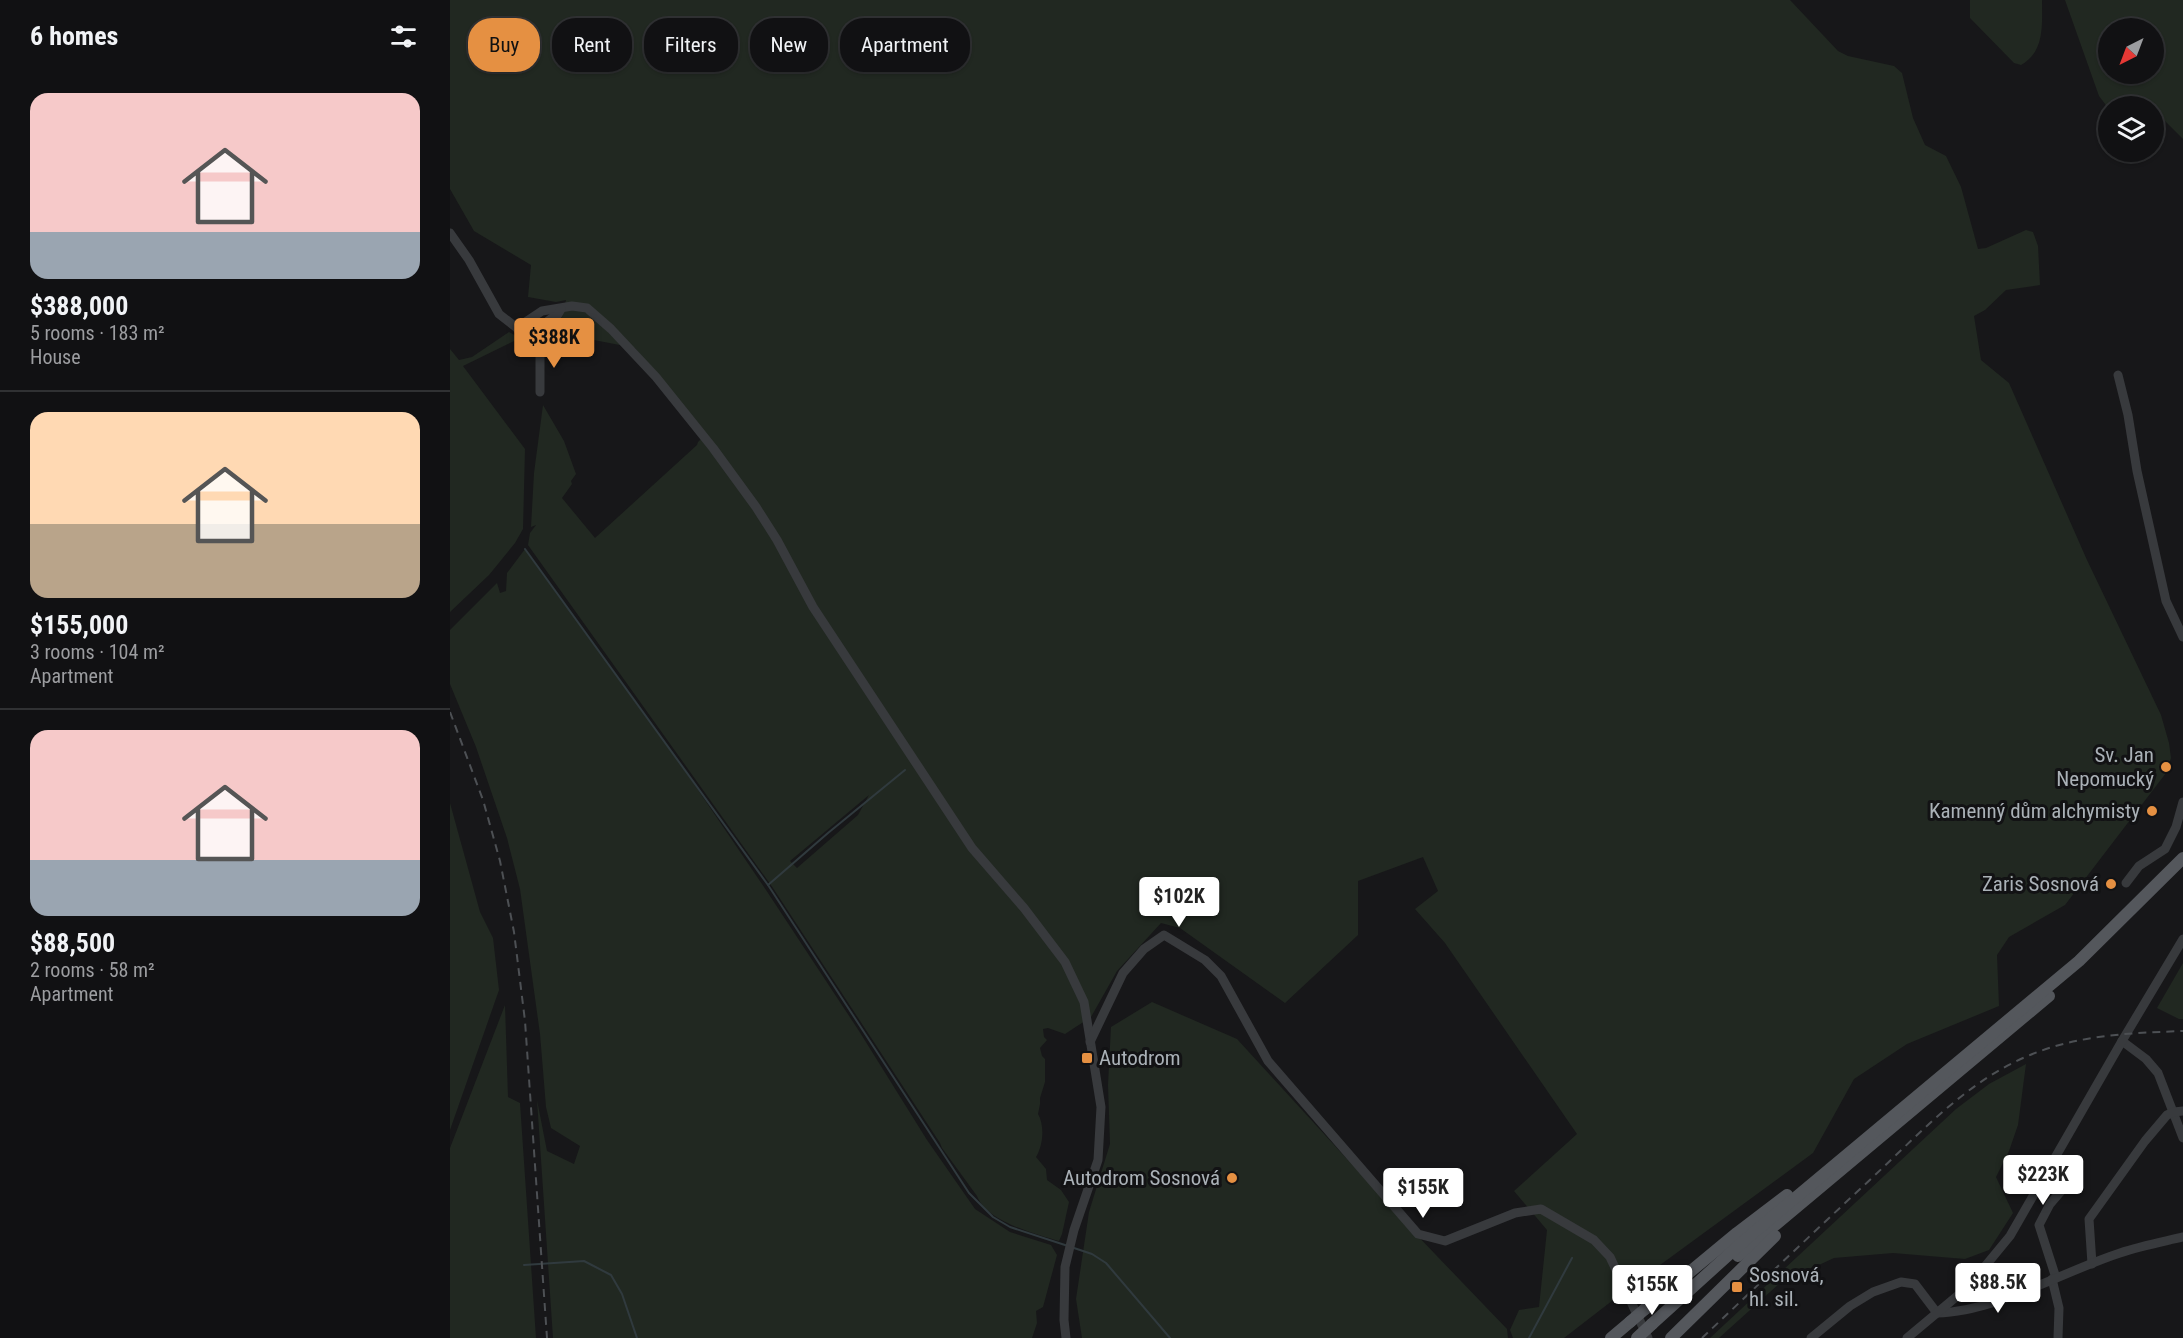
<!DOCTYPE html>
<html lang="en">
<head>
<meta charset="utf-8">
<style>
  body { margin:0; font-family:"Roboto Condensed",sans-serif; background:#1e1f21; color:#f1f3f6; height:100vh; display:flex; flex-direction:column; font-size:22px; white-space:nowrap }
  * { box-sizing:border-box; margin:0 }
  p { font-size:20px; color:#9c9da0 }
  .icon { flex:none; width:33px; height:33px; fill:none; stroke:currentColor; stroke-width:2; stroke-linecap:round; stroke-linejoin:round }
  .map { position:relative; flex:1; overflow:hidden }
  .side { display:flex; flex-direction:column; background:#111113; width:450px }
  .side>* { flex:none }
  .top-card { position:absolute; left:18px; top:18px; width:570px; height:54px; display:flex; gap:12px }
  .needle { width:39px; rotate:222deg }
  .controls { position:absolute; left:1648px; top:18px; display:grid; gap:12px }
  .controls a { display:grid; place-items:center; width:66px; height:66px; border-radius:50%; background:#111113; box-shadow:0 2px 4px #0004,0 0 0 2px #303133; font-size:30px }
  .price { position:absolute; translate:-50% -51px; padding:0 14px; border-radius:6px; background:#fff; color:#222; font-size:20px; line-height:39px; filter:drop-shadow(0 2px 3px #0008) }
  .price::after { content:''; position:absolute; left:50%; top:36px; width:18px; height:14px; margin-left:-9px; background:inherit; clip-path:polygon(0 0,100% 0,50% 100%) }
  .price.current { background:#e59042; color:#111 }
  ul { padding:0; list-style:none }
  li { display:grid; align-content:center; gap:12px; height:318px; padding:0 30px }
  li+li { border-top:2px solid #303133 }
  li span { display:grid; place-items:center; height:186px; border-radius:18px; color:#555 }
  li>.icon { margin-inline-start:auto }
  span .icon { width:108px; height:108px; fill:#fffc; stroke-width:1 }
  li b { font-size:26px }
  h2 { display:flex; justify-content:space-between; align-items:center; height:72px; padding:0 30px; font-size:26px }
  .chip { padding:0 21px; border-radius:24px; background:#111113; box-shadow:0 2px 4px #0004,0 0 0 2px #303133; font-size:21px; line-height:54px }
  .chip.current { background:#e59042; color:#111 }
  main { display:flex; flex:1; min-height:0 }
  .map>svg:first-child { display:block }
  .green { fill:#212821; fill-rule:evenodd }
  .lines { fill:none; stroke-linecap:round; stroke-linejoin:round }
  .stream { stroke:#303a3e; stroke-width:2 }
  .minor { stroke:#383a3d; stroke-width:9 }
  .major { stroke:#54575c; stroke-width:12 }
  .rail { stroke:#4d5054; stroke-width:2; stroke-dasharray:8 6; stroke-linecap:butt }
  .major-bridge { stroke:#54575c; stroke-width:12 }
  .poi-dot { fill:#e59042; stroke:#121214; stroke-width:2 }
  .labels { text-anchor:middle; stroke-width:6; stroke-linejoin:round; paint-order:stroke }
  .poi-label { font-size:21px; fill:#aab1b7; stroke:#121214; text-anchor:end }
</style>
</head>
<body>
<main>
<section class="side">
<h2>6 homes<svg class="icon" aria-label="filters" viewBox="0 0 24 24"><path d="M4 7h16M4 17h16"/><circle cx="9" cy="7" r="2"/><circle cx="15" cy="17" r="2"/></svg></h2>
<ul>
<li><span style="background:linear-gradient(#f6c9c9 75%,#9aa5b1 0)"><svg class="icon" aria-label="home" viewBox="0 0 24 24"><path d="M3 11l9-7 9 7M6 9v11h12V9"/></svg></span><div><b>$388,000</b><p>5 rooms · 183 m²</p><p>House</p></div></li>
<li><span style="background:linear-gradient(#ffd9b3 60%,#b9a48a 0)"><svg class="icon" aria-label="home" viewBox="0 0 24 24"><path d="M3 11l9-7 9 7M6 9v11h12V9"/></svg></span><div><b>$155,000</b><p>3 rooms · 104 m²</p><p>Apartment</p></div></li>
<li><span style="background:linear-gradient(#f6c9c9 70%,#9aa5b1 0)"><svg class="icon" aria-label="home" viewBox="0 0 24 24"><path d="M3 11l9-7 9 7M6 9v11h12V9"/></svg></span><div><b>$88,500</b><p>2 rooms · 58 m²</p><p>Apartment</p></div></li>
</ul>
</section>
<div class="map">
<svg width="1733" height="1338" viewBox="0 0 1733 1338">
  <rect width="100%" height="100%" fill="#171719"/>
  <!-- green -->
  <g class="green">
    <path d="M0 0H1340L1388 51 1398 56 1444 66 1452 73 1463 118 1475 145 1496 156 1511 187 1528 249 1536 248 1576 230 1583 232 1588 246 1590 285 1556 290 1535 310 1524 316 1531 360 1559 383 1637 560 1711 715 1719 743 1721 758 1716 773 1615 905 1559 937 1547 955 1549 1006 1457 1044 1404 1079 1363 1153 1180 1287 1114 1338H1063L1060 1330 1069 1310 1089 1307 1097 1230 1064 1191 1127 1134 995 943 965 909 988 891 973 857 908 881V935L835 1003 730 928 711 923 667 971 641 1017 615 1034 598 1028 593 1029 594 1037 597 1040 590 1048 592 1056 595 1059V1082L590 1098V1104L588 1114C595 1126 593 1146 586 1157L596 1169 597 1180 611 1190 619 1202 612 1234 609 1241C585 1234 536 1221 527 1196L492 1148 490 1143 323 888 78 545 80 533 86 525 81 527 84 473 93 405 114 441 126 474 121 481 122 484 112 498 145 538 247 445 248 442 255 435 185 348 108 333 116 300 106 302 78 297 81 265 24 231 0 189ZM419 795 408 815 347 868 340 861Z"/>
    <path d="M1520 0H1592C1592 24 1595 52 1571 65L1564 63 1520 18Z"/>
    <path d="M1615 0H1733V139L1704 110V106H1700L1694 100 1688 106H1659V109L1649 96ZM1659 28H1704V74H1659Z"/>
    <polygon points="59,332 70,338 13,366 75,449 73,529 65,543 39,575 0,612 0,349 9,360 22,357"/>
    <polygon points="75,549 227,759 316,890 409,1031 477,1140 525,1209 560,1232 601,1245 607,1255 593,1307 586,1311 587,1323 582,1338 103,1338 87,1100 97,1151 124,1164 130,1146 101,1128 96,1107 90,1034 70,889 57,838 26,747 0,684 0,630 47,583 50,593 56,591 57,573"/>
    <polygon points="0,803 30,912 43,938 49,990 0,1130"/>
    <polygon points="1733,963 1733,1019 1729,1019 1707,1008"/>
    <polygon points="702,1002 787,1039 962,1230 1057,1329 1058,1338 632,1338 626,1299 639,1212 660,1144 658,1085 661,1027"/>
    <polygon points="55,1005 58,1097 70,1103 86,1338 0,1338 0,1148"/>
    <polygon points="1576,1064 1568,1125 1559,1151 1546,1177 1563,1213 1539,1250 1515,1259 1443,1253 1384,1258 1330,1283 1269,1338 1260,1338 1506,1109 1539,1084"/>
  </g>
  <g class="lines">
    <!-- stream -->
    <g class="stream">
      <polyline points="75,549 318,885 519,1193 543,1217 560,1227 618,1246"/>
      <polyline points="318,885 378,833 455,770"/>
      <polyline points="624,1248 642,1254 656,1263 720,1338"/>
      <polyline points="74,1265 134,1261 161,1275 172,1294 187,1338"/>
      <polyline points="1079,1338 1122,1258"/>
    </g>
    <!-- minor -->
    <g class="minor">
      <polyline points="0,233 19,260 49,314 90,346"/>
      <polyline points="68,330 77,321 92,311 122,306 137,308 161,329 206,377 263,448 306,507 327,540 363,607 522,848 574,908 615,962 634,1002 651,1107 648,1160 624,1230 615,1267 614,1320 616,1338"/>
      <polyline points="75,335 85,331 103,317"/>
      <polyline points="1668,375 1678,415 1687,471 1716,601 1733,637"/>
      <polyline points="90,392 90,346 111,309"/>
      <polyline points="1676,883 1689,866 1715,849 1726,827 1733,802"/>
      <polyline points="1672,1041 1696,1059 1708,1073 1733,1138"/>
      <polyline points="640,1042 673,973 694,949 714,935 755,960 771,976 818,1061 968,1234 995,1241 1065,1213 1091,1209 1144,1240 1160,1257 1198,1338"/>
      <polyline points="1642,1264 1639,1219 1695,1141 1717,1115 1724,1112 1733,1111"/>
      <polyline points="1606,1278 1589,1225 1600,1204 1618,1183"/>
      <polyline points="1602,1279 1609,1308 1608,1338"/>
      <path d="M1361 1338 1400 1306 1423 1292 1451 1282 1465 1284 1487 1313C1545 1312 1614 1271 1670 1253 1691 1246 1712 1242 1733 1237"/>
      <polyline points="1457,1338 1518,1287 1560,1236 1672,1041 1733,939"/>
    </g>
    <!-- major -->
    <g class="major">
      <polyline points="1288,1256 1599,996"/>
      <polyline points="1195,1309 1287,1233 1337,1195"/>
      <polyline points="1202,1324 1296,1239 1629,961 1733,858"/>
      <polyline points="1161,1338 1180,1322"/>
      <polyline points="1221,1338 1325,1236"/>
    </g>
    <!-- rail -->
    <g class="rail">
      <polyline points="0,712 33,800 50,861 64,932 75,1021 97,1338"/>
      <path d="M1252 1338C1309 1284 1366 1230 1424 1176 1470 1133 1515 1084 1573 1058 1624 1035 1678 1033 1733 1031"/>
    </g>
    <!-- major-bridge -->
    <g class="major-bridge">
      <polyline points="1180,1322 1195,1309"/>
      <polyline points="1187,1338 1202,1324"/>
    </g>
  </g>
  <!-- markers -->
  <g class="poi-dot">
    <circle cx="1716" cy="767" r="6"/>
    <circle cx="1702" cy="811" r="6"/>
    <circle cx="1661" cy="884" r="6"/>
    <rect x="631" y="1052" width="12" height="12" rx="3"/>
    <circle cx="782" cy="1178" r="6"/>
    <rect x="1281" y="1281" width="12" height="12" rx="3"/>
  </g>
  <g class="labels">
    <!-- poi labels -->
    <g class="poi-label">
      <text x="1704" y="762">Sv. Jan<tspan x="1704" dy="24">Nepomucký</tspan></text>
      <text x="1690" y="818">Kamenný dům alchymisty</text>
      <text x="1649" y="891">Zaris Sosnová</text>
      <text x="649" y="1065" text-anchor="start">Autodrom</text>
      <text x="770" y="1185">Autodrom Sosnová</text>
      <text x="1299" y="1282" text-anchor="start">Sosnová,<tspan x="1299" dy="24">hl. sil.</tspan></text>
    </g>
  </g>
</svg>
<div class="controls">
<a><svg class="needle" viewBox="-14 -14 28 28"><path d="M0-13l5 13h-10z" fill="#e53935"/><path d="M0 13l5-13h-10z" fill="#9c9da0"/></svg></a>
<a><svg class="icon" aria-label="layers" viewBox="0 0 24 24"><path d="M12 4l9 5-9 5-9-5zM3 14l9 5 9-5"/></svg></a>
</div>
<b class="price current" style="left:104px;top:369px">$388K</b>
<b class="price" style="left:729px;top:928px">$102K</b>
<b class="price" style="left:1593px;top:1206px">$223K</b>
<b class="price" style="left:973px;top:1219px">$155K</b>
<b class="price" style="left:1548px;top:1314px">$88.5K</b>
<b class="price" style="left:1202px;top:1316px">$155K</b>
<div class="top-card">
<a class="chip current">Buy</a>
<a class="chip">Rent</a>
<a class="chip">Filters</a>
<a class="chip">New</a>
<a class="chip">Apartment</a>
</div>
</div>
</main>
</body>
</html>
